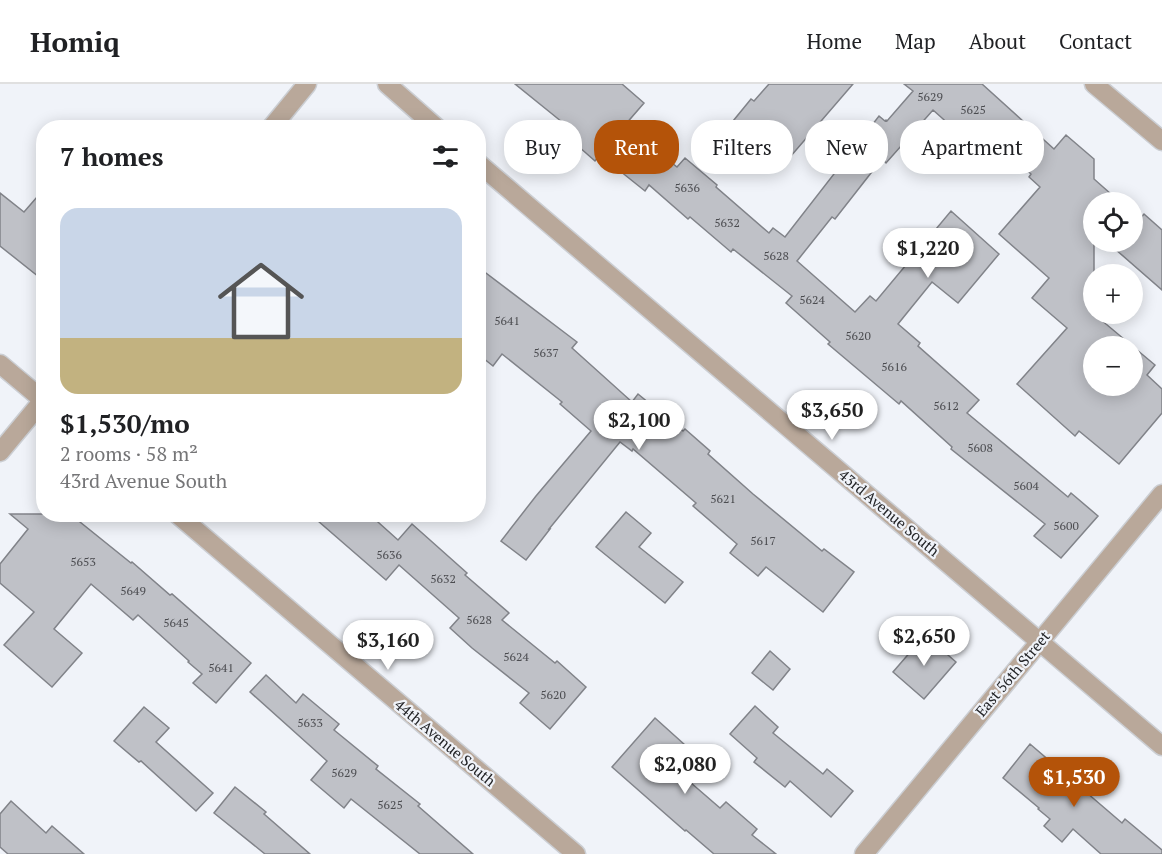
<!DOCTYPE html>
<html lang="en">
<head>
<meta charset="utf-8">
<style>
  body { margin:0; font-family:"PT Serif",serif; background:#f2f2f2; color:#202124; height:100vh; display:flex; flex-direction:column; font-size:22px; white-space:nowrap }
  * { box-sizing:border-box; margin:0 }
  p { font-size:20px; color:#757577 }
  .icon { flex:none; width:33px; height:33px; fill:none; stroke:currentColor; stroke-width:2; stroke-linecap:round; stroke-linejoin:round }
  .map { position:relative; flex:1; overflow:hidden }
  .sheet { position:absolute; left:36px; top:36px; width:450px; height:402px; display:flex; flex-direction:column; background:#fff; border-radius:24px; box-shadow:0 3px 15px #0003 }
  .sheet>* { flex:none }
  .banner { position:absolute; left:504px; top:36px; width:567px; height:54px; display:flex; gap:12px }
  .tools { position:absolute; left:1083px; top:108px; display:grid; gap:12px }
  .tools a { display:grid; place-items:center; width:60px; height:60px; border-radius:50%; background:#fff; box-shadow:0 3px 15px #0003; font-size:30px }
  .price { position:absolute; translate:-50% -51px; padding:0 14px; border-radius:21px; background:#fff; color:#222; font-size:20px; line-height:39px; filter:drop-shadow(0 2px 3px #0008) }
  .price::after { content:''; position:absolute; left:50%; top:36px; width:18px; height:14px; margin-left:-9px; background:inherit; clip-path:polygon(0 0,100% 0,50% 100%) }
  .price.current { background:#b45309; color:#fff }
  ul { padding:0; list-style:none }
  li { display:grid; align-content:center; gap:12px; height:318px; padding:0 24px }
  li span { display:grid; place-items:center; height:186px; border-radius:18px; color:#555 }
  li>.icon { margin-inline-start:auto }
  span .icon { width:108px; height:108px; fill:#fffc; stroke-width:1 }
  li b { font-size:26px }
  h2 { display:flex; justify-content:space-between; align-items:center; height:72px; padding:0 24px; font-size:26px }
  .pill { padding:0 21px; border-radius:24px; background:#fff; box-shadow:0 3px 15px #0003; font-size:21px; line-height:54px }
  .pill.current { background:#b45309; color:#fff }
  header { display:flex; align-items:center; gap:36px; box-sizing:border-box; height:84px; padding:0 30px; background:#fff; border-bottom:2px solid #e0e0e0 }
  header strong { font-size:28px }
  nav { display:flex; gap:33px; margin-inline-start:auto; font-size:21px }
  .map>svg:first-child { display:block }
  .building { fill:#bfc1c7; stroke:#818389; stroke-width:1.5; fill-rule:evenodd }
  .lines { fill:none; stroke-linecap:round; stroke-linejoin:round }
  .street-casing { stroke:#cbced3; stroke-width:21 }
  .street { stroke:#b9a89a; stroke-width:18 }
  .labels { text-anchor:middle; stroke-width:4.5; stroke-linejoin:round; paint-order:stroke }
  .number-label { font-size:12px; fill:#4b4c50 }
  .street-label { font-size:15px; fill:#242528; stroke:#f0f3f9 }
</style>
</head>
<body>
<header>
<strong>Homiq</strong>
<nav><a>Home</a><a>Map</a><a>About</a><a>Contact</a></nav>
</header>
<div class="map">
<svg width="1162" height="770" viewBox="0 0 1162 770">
  <rect width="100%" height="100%" fill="#f0f3f9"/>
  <!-- building -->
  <g class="building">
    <path d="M515 0H622L644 19 625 41 677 83 685 74 717 101 716 103 769 149 773 144 785 153 879 32 885 37 886 36 887 37 913 7 904 0H982L1054 65 1066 51 1094 75V95L1120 118H1094V230L1155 281 1147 291 1162 305V329L1119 380 1079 347 1075 352 1017 300 1067 244 1032 214 1049 194 999 150 1040 103 1029 93 1031 90 983 45 970 59 933 26 886 79 882 75 835 135 832 133 797 177 855 228 870 212 876 217 951 127 999 170 958 219 932 198 898 240 920 259 918 262 979 316 967 329 1068 413 1071 409 1098 432 1061 474 1034 452 1045 440 951 365 952 363 901 317 899 320 828 260 830 258 786 219 792 212 733 165 731 168 690 133 688 135 649 101 645 107 600 71 595 77 562 48 567 42ZM1094 262H1132V302H1094Z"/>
    <polygon points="769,0 853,0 778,87 754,67 757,64 729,42 751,15 754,17"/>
    <polygon points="44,105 44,197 0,162 0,109 24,128"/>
    <polygon points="1132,129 1140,135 1144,130 1162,146 1162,206 1107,158 1132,158"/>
    <polygon points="478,183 577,258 572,264 632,318 638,310 683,347 685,345 710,367 708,370 753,410 822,467 824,465 854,488 823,528 766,483 758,492 730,469 737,460 693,422 696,419 633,365 632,367 620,358 549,445 550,445 526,476 501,457 536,412 591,347 560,320 562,318 502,270 493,282 478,270"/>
    <polygon points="626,428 651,449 639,463 683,498 665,519 596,463"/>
    <polygon points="10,430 70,430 131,479 132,478 170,511 172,510 251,579 216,619 193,599 202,590 188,578 189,577 138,531 133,536 91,500 54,545 82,569 52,603 4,561 34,528 0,499 0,480 28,445"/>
    <polygon points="310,430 369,430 398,456 412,440 467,489 465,491 509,529 502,536 555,579 557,577 586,603 550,645 520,619 529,609 472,564 450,544 459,534 399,481 386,496"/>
    <polygon points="925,551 956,578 924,615 893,588"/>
    <polygon points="770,567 790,585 773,606 752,589"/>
    <polygon points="266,591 296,619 303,610 339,640 334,646 378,682 376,685 420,720 418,722 473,770 420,770 351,715 344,724 311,696 327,677 250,608"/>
    <polygon points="755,622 778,643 773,649 823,690 827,685 853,707 831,733 790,697 785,703 754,678 757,674 730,650"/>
    <polygon points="144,623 169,644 156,658 213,709 196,727 141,677 139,678 114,657"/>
    <polygon points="655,634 685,661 668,679 720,724 726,718 757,745 752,751 776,770 714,770 686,746 685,747 612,683"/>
    <polygon points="1030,660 1122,739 1125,735 1162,766 1162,770 1101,770 1073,745 1062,758 1044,742 1050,735 1038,725 1039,724 1003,694"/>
    <polygon points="235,703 266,728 264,730 310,770 265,770 214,729"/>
    <polygon points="11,717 46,749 52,742 84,770 8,770 0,763 0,730"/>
  </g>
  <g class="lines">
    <defs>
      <g id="street">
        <polyline points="387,0 437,44"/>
        <polyline points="1094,0 1162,57"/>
        <polyline points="271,44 307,0"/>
        <polyline points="478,79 1162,662"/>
        <polyline points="0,280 44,317"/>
        <polyline points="0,368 44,315"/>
        <polyline points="177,430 576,770"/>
        <polyline points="864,770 1162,410"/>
      </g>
    </defs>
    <!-- street casing -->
    <use href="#street" class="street-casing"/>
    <!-- street -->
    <use href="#street" class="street"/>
  </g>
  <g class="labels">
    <!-- number labels -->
    <g class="number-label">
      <text x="930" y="17">5629</text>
      <text x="973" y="30">5625</text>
      <text x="687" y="108">5636</text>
      <text x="727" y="143">5632</text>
      <text x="776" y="176">5628</text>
      <text x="812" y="220">5624</text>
      <text x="507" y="241">5641</text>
      <text x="858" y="256">5620</text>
      <text x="546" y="273">5637</text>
      <text x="894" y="287">5616</text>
      <text x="946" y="326">5612</text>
      <text x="980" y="368">5608</text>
      <text x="1026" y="406">5604</text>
      <text x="723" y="419">5621</text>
      <text x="1066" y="446">5600</text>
      <text x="763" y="461">5617</text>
      <text x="389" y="475">5636</text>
      <text x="83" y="482">5653</text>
      <text x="443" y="499">5632</text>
      <text x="133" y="511">5649</text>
      <text x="479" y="540">5628</text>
      <text x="176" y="543">5645</text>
      <text x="516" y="577">5624</text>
      <text x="221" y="588">5641</text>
      <text x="553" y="615">5620</text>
      <text x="310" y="643">5633</text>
      <text x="344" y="693">5629</text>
      <text x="390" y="725">5625</text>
    </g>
    <!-- street labels -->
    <g class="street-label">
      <text transform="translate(889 429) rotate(40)" y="5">43rd Avenue South</text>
      <text transform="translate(1013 590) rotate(-50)" y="5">East 56th Street</text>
      <text transform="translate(445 659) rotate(40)" y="5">44th Avenue South</text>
    </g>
  </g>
</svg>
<div class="tools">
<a><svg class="icon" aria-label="locate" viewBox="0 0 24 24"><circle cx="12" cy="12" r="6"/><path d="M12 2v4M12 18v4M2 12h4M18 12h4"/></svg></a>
<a>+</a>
<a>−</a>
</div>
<b class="price" style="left:928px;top:195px">$1,220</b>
<b class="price" style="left:832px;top:357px">$3,650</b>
<b class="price" style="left:639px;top:367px">$2,100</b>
<b class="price" style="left:924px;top:583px">$2,650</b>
<b class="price" style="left:388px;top:587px">$3,160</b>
<b class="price" style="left:685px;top:711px">$2,080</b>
<b class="price current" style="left:1074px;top:724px">$1,530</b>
<div class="banner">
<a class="pill">Buy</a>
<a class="pill current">Rent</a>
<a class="pill">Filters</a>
<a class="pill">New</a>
<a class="pill">Apartment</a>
</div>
<section class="sheet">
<h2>7 homes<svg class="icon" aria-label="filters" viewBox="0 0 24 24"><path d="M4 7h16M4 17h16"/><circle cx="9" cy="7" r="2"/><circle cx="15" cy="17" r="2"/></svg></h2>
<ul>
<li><span style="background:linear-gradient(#c9d6e8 70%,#c2b280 0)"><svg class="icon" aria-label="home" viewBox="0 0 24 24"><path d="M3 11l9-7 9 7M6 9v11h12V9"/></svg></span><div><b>$1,530/mo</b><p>2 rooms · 58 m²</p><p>43rd Avenue South</p></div></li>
</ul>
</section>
</div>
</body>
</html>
